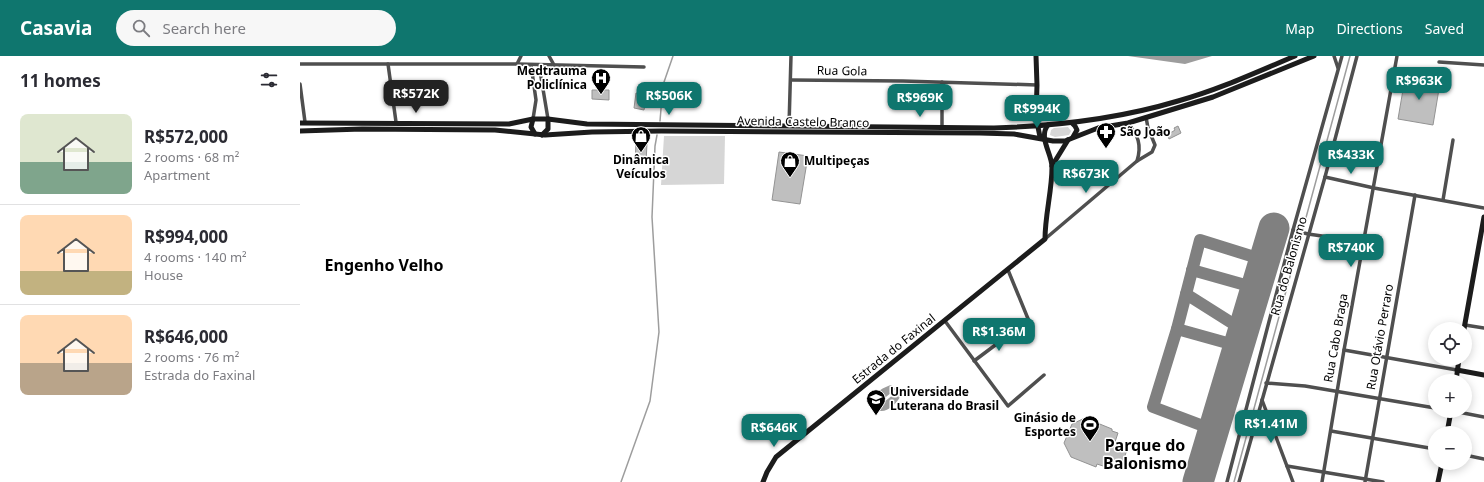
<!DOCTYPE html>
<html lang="en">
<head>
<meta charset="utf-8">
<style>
  body { margin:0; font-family:"Noto Sans",sans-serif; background:#f7f7f7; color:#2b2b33; height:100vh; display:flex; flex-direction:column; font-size:15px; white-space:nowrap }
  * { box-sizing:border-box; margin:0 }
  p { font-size:13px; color:#7c7c81 }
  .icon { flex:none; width:22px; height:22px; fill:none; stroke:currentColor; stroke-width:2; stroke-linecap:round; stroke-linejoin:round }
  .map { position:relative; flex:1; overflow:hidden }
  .side { display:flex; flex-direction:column; background:#fff; width:300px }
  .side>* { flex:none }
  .buttons { position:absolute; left:1128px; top:266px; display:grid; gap:8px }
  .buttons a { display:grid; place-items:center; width:44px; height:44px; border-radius:50%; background:#fff; box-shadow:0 2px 10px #0003; font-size:20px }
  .price { position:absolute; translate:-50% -34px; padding:0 9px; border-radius:8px; background:#0f766e; color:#fff; font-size:13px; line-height:26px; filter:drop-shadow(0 1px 2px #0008) }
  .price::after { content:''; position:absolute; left:50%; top:24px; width:12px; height:9px; margin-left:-6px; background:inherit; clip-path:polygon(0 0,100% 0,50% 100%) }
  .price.current { background:#222; color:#fff }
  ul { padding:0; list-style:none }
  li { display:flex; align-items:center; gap:12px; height:100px; padding:0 20px }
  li+li { border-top:1px solid #e1e1e2 }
  li span { display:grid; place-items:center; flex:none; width:112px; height:80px; border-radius:8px; color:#555 }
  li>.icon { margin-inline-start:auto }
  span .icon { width:48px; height:48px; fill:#fffc; stroke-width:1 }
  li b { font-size:17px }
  h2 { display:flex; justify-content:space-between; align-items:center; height:48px; padding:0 20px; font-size:17px }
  header { display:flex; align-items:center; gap:24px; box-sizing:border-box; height:56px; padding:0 20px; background:#0f766e; color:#fff }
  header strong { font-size:19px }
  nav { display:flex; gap:22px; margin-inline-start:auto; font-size:14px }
  .search { width:280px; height:36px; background:#f7f7f7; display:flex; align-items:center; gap:10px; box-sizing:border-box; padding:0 14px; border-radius:22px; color:#7c7c81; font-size:15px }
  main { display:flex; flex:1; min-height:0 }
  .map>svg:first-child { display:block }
  .green { fill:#d6d6d6 }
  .water { fill:#9d9d9d }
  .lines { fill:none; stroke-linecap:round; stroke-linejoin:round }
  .stream { stroke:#9d9d9d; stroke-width:1.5 }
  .taxiway { stroke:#808080; stroke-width:12 }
  .runway { stroke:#808080; stroke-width:31 }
  .building { fill:#bfbfbf; stroke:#939393 }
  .street { stroke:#4f4f4f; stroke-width:3.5 }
  .secondary { stroke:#1c1c1c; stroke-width:5 }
  .labels { text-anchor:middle; stroke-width:3; stroke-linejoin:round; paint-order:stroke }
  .poi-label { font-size:12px; font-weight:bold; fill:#000; stroke:#fff; text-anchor:start }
  .street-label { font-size:12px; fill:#000; stroke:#fff }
  .district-label { font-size:16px; font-weight:bold; fill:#000; stroke:#fff }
</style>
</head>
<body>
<header>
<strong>Casavia</strong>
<div class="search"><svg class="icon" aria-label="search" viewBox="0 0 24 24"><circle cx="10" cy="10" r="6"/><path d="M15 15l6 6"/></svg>Search here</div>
<nav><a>Map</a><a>Directions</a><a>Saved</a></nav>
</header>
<main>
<section class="side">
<h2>11 homes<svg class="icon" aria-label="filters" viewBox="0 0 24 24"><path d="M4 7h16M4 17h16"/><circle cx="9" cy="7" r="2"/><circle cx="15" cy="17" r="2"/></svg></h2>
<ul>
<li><span style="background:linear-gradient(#dfe7d0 60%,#7fa58c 0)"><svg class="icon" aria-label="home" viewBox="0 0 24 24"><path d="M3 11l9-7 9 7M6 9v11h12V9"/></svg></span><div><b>R$572,000</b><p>2 rooms · 68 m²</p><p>Apartment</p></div></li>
<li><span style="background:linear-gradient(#ffd9b3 70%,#c2b280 0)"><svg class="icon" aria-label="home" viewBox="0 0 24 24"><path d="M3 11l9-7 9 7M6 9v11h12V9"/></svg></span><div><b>R$994,000</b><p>4 rooms · 140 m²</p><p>House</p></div></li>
<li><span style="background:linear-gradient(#ffd9b3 60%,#b9a48a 0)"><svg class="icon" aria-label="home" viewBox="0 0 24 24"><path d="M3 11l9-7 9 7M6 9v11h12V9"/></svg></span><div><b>R$646,000</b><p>2 rooms · 76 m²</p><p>Estrada do Faxinal</p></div></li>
</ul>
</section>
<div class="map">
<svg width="1184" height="426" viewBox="0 0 1184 426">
  <rect width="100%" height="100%" fill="#fff"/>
  <!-- green -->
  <g class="green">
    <polygon points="768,71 771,75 769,79 755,81 750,79 751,74 754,72"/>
    <polygon points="364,80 425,80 424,128 361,129"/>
  </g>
  <!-- water -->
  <g class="water">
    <polygon points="828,0 912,0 885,8"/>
    <path d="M591 329 596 333 582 344V346H584L598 335 600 341C596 348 588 356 580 355L574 348C572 337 582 332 591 329Z"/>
  </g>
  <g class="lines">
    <!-- stream -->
    <g class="stream">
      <polyline points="360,65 363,29 373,0"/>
      <polyline points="321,426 350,345 359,276 352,161 355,90 357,79"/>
      <polyline points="934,426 1050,0"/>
    </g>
    <!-- taxiway -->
    <g class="taxiway">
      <polyline points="892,214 956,232"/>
      <polyline points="886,238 943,274"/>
      <polyline points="877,273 938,290"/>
      <polyline points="914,374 853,351 877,273 900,184 964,204"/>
    </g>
    <!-- runway -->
    <polyline class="runway" points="898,426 974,172"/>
  </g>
  <!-- building -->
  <g class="building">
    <polygon points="1105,22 1140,27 1133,69 1098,63"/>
    <polygon points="292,34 309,34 309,44 292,43"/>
    <polygon points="336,37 347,39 344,54 334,52"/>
    <polygon points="760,45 761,58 746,59 745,51 742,51 741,46"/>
    <polygon points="878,70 881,77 869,83 867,78 872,76 875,74 874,72"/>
    <polygon points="336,87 347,87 346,107 335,107"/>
    <polygon points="479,96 508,100 500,148 472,144"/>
    <polygon points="785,362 812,373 812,375 818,377 815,386 828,391 822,408 806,402 803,410 797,408 796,411 771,401 764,387 772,368"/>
  </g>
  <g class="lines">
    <!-- street -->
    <g class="street">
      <polyline points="249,0 254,9"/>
      <polyline points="1034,0 1038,12"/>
      <polyline points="1139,6 1184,9"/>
      <polyline points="0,8 217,8 344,11"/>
      <polyline points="88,8 96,66"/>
      <polyline points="217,8 221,0"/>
      <polyline points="231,9 236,44 233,63"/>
      <polyline points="239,9 248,63"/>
      <polyline points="491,24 603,25 737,29"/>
      <polyline points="0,28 5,66"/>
      <path d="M828 67C838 79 842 89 837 105"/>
      <polyline points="489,70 491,0"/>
      <polyline points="642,71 642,26"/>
      <polyline points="1025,121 1074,132 1184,152"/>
      <polyline points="1143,144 1153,84"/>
      <polyline points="993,174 1008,178 1064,186"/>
      <polyline points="745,183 837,105 852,96 855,89 848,72 846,61"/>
      <polyline points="708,214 731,270"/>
      <polyline points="645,265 708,350 744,319"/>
      <polyline points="1165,269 1184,272"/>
      <polyline points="1044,294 1157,314"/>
      <polyline points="674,305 714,275"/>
      <polyline points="966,327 1005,330 1135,352"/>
      <polyline points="962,344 993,426"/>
      <polyline points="1153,355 1184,361"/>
      <polyline points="1031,375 1135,393"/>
      <polyline points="1165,399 1184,403"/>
      <polyline points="987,410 1083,426"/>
      <polyline points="927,426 993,174 1042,0"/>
      <polyline points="939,426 1025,121 1057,0"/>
      <polyline points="1022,426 1044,294 1097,0"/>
      <polyline points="1065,426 1115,139"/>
    </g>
    <!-- secondary -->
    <g class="secondary">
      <polyline points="736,0 737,29 736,61 740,81"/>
      <polyline points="233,63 231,71 235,78"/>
      <path d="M0 67 209 68 233 63H248L287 68 694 72C757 70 818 63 878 45 918 34 957 16 995 0"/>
      <polyline points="772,67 775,70 777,74 773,81"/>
      <polyline points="0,75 62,73 195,74 245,79 292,76 361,75 680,77 714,78 753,85 765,85 798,72 828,67 913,41 1014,0"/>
      <polyline points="242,79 248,73 248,63"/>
      <polyline points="752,110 768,84"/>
      <polyline points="1164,273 1184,161"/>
      <polyline points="1157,314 1184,319"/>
      <polyline points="1156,325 1159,303"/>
      <polyline points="1147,377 1151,355"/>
      <path d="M463 426 467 416 476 401 745 183C745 159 752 135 752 111 752 98 738 81 748 69"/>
      <polyline points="1138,426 1142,407"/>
    </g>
  </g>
  <!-- icons -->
  <defs>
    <symbol id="hospital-pin" viewBox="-11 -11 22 30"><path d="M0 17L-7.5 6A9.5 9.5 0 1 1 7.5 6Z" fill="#000" stroke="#fff"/><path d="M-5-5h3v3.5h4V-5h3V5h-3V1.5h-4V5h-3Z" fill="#fff"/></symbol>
    <symbol id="pharmacy-pin" viewBox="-11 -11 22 30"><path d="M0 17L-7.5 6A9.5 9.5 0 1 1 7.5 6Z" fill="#000" stroke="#fff"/><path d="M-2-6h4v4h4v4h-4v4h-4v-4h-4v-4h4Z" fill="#fff"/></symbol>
    <symbol id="shop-pin" viewBox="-11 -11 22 30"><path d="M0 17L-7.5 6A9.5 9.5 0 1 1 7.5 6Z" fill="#000" stroke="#fff"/><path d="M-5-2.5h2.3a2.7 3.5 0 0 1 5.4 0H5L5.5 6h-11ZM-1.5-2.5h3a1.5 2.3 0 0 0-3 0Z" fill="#fff"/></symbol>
    <symbol id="university-pin" viewBox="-11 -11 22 30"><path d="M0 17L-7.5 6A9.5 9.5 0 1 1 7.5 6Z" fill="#000" stroke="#fff"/><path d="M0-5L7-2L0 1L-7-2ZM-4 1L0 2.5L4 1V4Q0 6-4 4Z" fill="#fff"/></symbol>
    <symbol id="stadium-pin" viewBox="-11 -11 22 30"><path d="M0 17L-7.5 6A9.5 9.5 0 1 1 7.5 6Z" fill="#000" stroke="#fff"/><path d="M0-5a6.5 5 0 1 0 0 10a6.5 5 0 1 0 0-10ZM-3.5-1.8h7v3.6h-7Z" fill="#fff"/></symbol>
  </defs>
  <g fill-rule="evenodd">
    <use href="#hospital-pin" x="290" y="11" width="22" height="30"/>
    <use href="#pharmacy-pin" x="795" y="65" width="22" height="30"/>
    <use href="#shop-pin" x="330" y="69" width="22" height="30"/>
    <use href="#shop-pin" x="479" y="94" width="22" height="30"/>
    <use href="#university-pin" x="565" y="332" width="22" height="30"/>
    <use href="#stadium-pin" x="779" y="358" width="22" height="30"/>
  </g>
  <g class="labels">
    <!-- poi labels -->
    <g class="poi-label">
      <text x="287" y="19" text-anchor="end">Medtrauma<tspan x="287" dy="14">Policlínica</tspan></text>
      <text x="820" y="80">São João</text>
      <text x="341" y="108" text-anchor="middle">Dinâmica<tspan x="341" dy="14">Veículos</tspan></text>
      <text x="504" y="109">Multipeças</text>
      <text x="590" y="340">Universidade<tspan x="590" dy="14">Luterana do Brasil</tspan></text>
      <text x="776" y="366" text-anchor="end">Ginásio de<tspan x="776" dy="14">Esportes</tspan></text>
    </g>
    <!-- street labels -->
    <g class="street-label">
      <text transform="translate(542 15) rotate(1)" y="4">Rua Gola</text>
      <text transform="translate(503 66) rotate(1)" y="4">Avenida Castelo Branco</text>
      <text transform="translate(989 210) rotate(-74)" y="4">Rua do Balonismo</text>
      <text transform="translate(1080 281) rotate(-80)" y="4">Rua Otávio Perraro</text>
      <text transform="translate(1036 282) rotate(-80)" y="4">Rua Cabo Braga</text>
      <text transform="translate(594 293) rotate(-39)" y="4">Estrada do Faxinal</text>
    </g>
    <!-- district labels -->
    <g class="district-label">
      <text x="84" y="215">Engenho Velho</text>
      <text x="845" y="395">Parque do<tspan x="845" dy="18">Balonismo</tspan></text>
    </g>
  </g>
</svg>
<div class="buttons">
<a><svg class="icon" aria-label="locate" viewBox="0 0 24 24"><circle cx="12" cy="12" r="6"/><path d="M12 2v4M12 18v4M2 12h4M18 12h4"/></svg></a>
<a>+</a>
<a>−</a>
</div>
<b class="price" style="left:1119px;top:45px">R$963K</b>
<b class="price current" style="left:116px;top:58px">R$572K</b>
<b class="price" style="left:369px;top:60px">R$506K</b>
<b class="price" style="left:620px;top:62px">R$969K</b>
<b class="price" style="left:737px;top:73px">R$994K</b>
<b class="price" style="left:1051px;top:119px">R$433K</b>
<b class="price" style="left:786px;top:138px">R$673K</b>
<b class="price" style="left:1051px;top:212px">R$740K</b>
<b class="price" style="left:699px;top:296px">R$1.36M</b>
<b class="price" style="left:971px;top:388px">R$1.41M</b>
<b class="price" style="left:474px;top:392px">R$646K</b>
</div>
</main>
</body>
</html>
